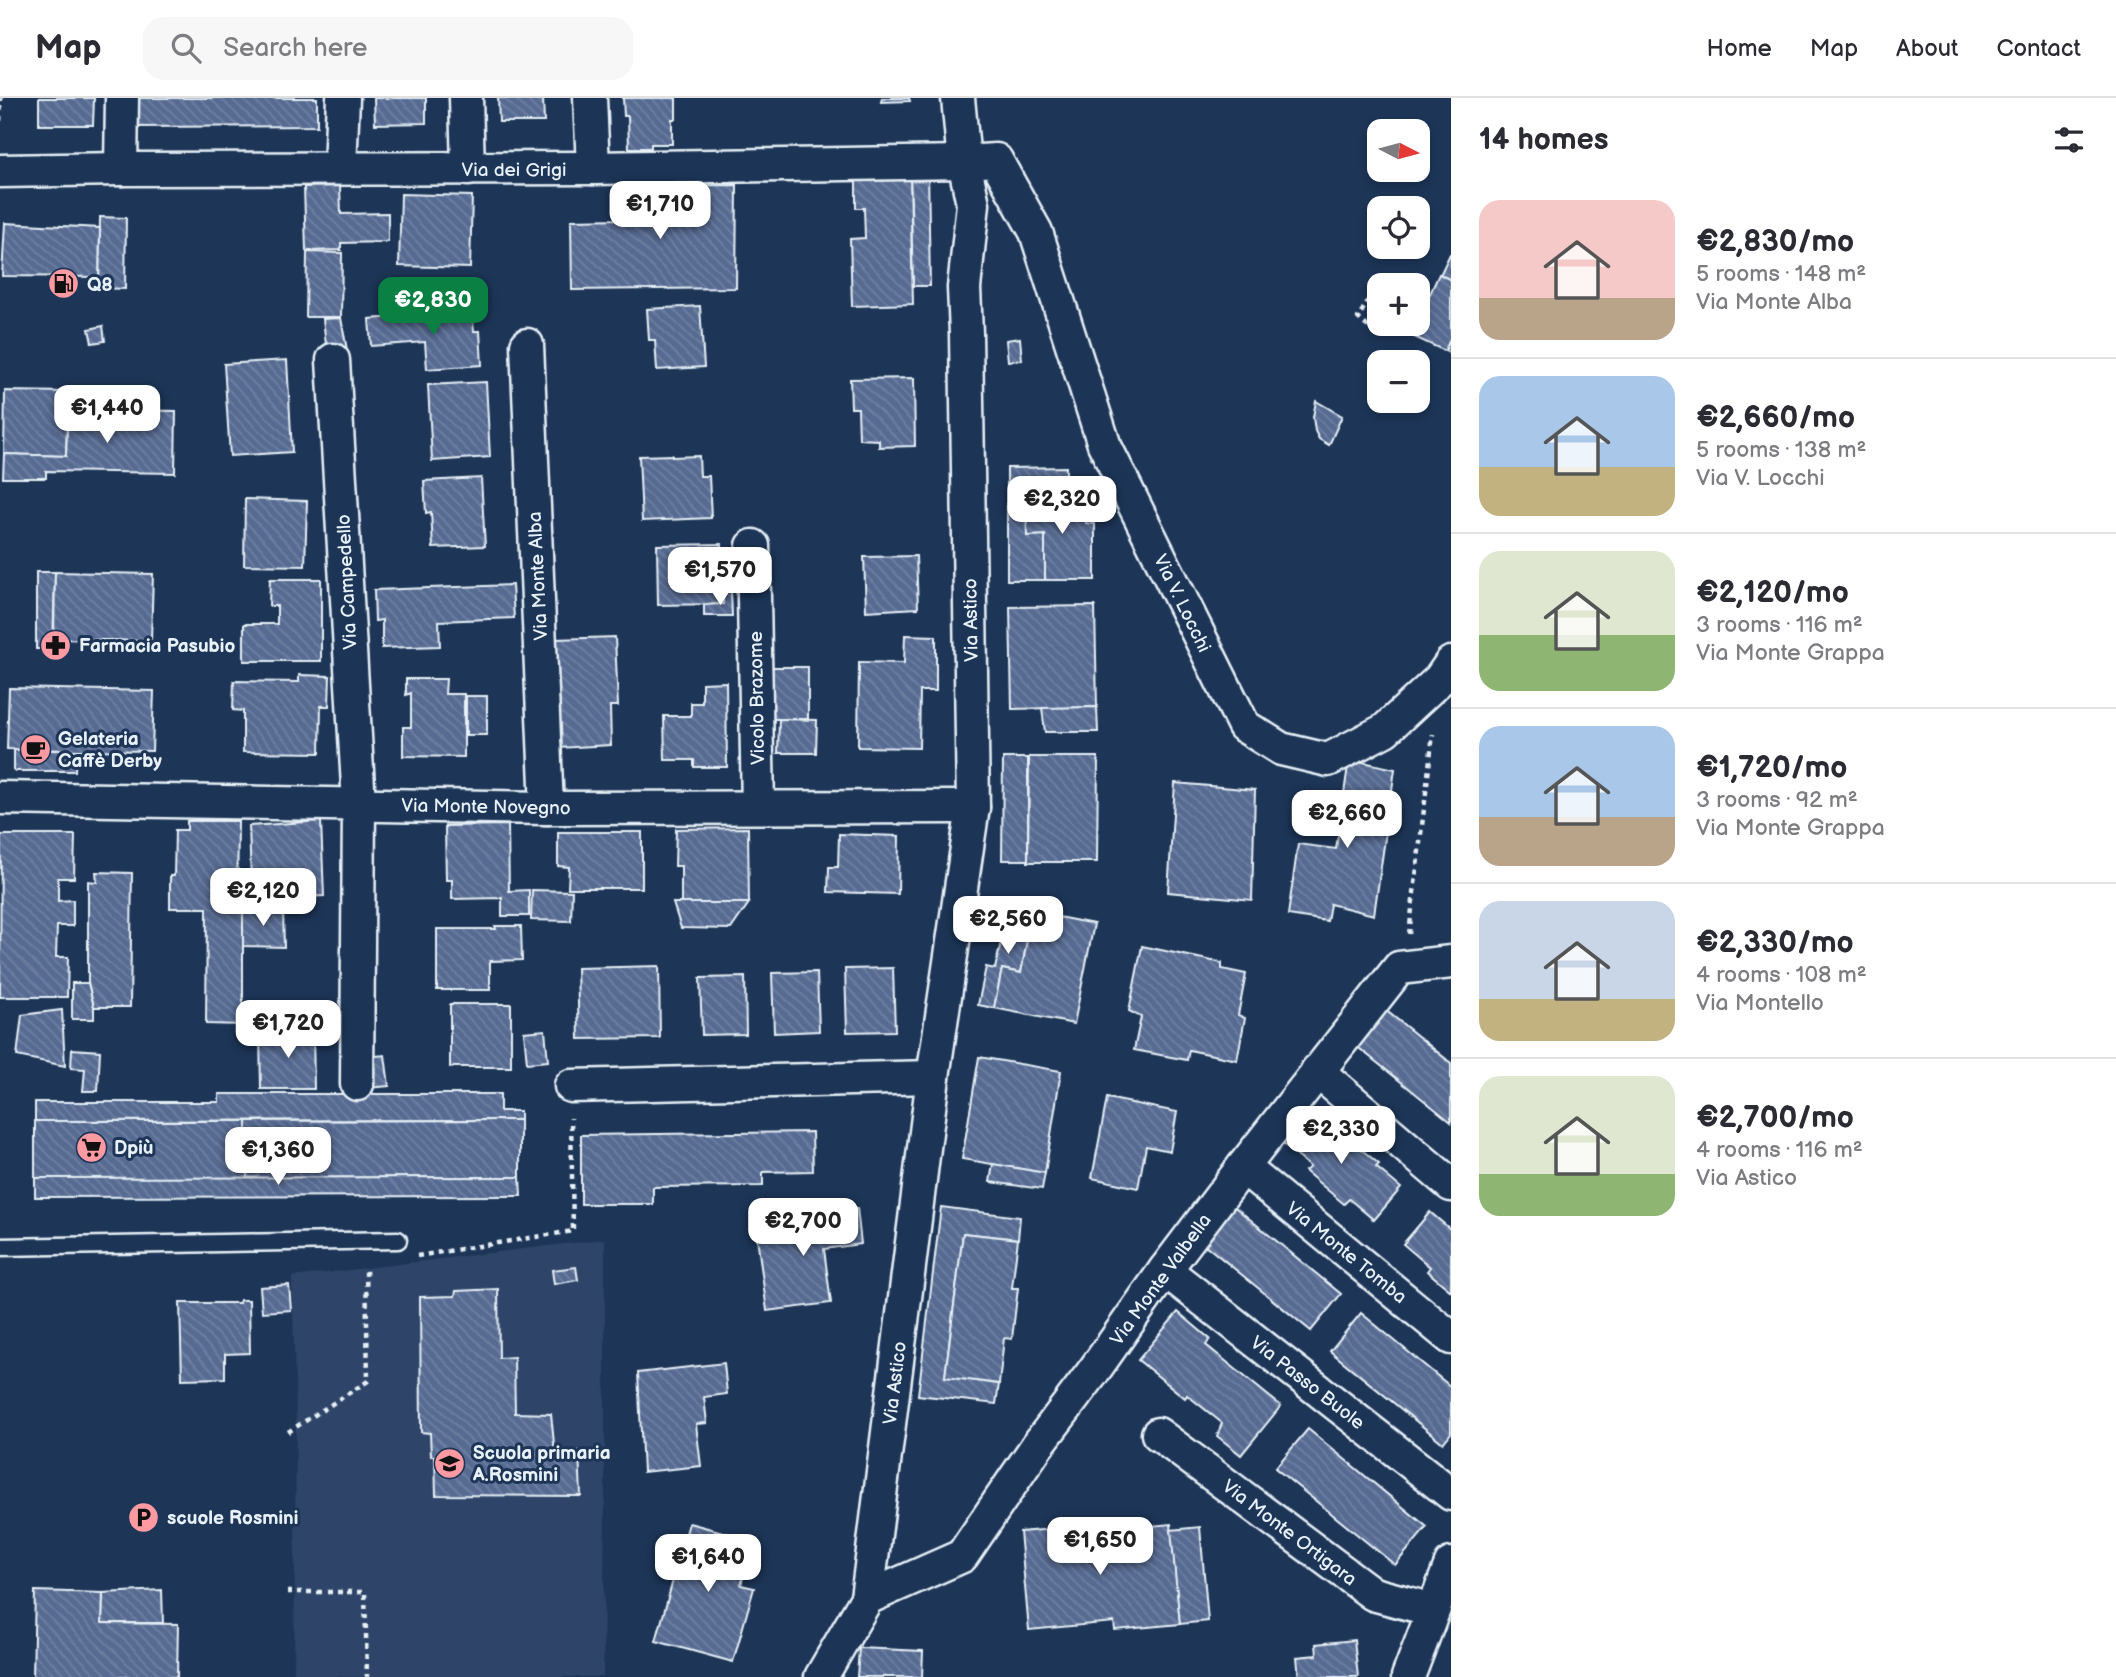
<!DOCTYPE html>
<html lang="en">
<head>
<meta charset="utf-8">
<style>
  body { margin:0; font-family:"Balsamiq Sans",sans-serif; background:#f7f7f7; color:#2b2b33; height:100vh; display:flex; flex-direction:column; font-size:26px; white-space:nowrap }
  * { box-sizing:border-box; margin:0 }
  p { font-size:23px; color:#7c7c81 }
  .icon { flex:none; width:38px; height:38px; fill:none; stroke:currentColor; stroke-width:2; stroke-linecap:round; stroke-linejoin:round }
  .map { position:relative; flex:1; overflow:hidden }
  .sheet { display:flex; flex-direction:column; background:#fff; width:665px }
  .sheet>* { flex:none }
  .needle { width:46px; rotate:96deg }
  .fabs { position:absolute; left:1367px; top:21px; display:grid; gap:14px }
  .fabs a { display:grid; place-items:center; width:63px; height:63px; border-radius:14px; background:#fff; box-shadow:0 4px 10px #0003; font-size:35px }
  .price { position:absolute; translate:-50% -60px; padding:0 16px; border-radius:14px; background:#fff; color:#222; font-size:23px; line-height:46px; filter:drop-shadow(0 2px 4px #0008) }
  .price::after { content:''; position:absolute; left:50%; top:42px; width:21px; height:16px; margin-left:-10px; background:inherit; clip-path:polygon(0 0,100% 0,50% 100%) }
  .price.current { background:#0b8043; color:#fff }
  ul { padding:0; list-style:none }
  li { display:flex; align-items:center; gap:21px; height:175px; padding:0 28px }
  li+li { border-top:2px solid #e1e1e2 }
  li span { display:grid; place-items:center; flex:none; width:196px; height:140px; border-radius:21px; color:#555 }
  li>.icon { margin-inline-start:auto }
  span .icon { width:84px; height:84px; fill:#fffc; stroke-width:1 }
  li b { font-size:30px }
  h2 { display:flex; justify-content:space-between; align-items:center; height:84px; padding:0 28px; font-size:30px }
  header { display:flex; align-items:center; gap:42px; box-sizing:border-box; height:98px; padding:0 35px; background:#fff; border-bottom:2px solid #e1e1e2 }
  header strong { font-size:33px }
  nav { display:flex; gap:38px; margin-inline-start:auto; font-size:24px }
  .search { width:490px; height:63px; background:#f7f7f7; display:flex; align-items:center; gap:18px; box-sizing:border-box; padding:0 24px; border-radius:21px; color:#7c7c81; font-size:26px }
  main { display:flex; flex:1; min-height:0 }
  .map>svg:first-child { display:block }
  .built { fill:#2e4569 }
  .building { fill:url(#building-back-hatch); stroke:#e8f1f8; stroke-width:2 }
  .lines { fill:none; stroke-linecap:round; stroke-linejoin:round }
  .lane-casing { stroke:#e8f1f8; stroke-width:21 }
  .street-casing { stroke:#e8f1f8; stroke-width:37 }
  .path { stroke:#e8f1f8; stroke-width:4.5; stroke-dasharray:5 5; stroke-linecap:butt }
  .lane { stroke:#1d3557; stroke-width:16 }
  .street { stroke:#1d3557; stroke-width:32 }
  .labels { text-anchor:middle; stroke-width:6; stroke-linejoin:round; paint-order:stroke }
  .street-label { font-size:19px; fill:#e8f1f8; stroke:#1d3557 }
  .poi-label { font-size:19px; font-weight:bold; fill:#e8f1f8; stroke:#1d3557; text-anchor:start }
</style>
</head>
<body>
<header>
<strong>Map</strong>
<div class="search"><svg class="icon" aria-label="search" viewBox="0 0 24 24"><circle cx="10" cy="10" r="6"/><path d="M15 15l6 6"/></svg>Search here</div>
<nav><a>Home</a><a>Map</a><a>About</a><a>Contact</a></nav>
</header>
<main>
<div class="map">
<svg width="1451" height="1579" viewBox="0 0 1451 1579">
  <defs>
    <pattern id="building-back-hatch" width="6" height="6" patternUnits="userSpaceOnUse" patternTransform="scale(1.75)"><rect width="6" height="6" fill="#576b92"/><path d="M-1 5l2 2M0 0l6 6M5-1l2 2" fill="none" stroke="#6f81a2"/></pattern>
  </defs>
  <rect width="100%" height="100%" fill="#1d3557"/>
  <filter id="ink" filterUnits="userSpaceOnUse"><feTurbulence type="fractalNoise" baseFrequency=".0143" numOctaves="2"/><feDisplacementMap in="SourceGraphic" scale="14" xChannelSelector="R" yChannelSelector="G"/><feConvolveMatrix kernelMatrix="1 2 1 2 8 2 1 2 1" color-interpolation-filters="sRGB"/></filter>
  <g filter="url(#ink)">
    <!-- built -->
    <polygon class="built" points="605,1141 605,1408 603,1579 294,1579 296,1322 292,1179"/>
    <!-- building -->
    <g class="building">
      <polygon points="39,0 94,0 93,27 39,27"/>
      <polygon points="132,0 317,0 317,28 132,29"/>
      <polygon points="374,0 426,0 426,25 375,26"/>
      <polygon points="498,0 543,0 544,24 499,24"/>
      <polygon points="623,0 676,0 676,21 672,21 672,46 651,46 651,50 629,50 628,18 624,18"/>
      <polygon points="882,0 909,0 910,3 881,4"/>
      <polygon points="928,70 930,188 913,188 910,71"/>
      <polygon points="910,81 913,206 852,208 850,141 865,140 864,110 856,110 856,82"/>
      <polygon points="737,87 736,190 572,192 571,122 623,121 622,88"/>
      <polygon points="340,88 341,116 388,115 388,144 341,145 341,152 306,153 304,89"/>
      <polygon points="401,96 472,98 470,170 399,168"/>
      <polygon points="100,119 126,120 125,191 99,190"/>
      <polygon points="5,125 100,130 99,179 2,178"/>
      <polygon points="307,154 342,155 341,219 306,219"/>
      <polygon points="1450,156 1451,156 1451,182 1440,177"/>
      <polygon points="1439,176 1451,182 1451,239 1445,253 1410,237 1416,226 1418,226 1418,222"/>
      <polygon points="700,208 704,269 657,272 655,242 649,242 647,211"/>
      <polygon points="472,213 474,233 480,233 482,267 427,271 425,244 371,248 369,221"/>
      <polygon points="341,220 347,252 327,255 323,221"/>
      <polygon points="103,228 105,243 92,245 89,231"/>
      <polygon points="1451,239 1451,256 1445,253"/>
      <polygon points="1020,240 1022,262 1008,263 1006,242"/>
      <polygon points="287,262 292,354 230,358 224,266"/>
      <polygon points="914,280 915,348 879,349 879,342 859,341 858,310 851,310 850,281"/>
      <polygon points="486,284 490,359 432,363 428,287"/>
      <polygon points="5,293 68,294 66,358 4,356"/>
      <polygon points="1316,303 1342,318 1329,347 1319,341 1315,333 1313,319"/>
      <polygon points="68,311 176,313 175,375 46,373 46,380 3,380 4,356 66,358"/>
      <polygon points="672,357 672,359 699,358 700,378 709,378 711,420 642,423 639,358"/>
      <polygon points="1066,369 1066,392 1026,392 1027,438 1045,437 1045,482 1007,482 1007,370"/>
      <polygon points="481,380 485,448 433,450 431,414 426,415 424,383"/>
      <polygon points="1026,392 1066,392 1066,412 1086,412 1086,425 1095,426 1095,482 1045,482 1045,437 1027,438"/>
      <polygon points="245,401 307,403 305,468 244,467"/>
      <polygon points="722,446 723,506 658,507 657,447"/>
      <polygon points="916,458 918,510 866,513 864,459"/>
      <polygon points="36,474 55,474 53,551 36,551"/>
      <polygon points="55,474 153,476 151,543 54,541"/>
      <polygon points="270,481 321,481 321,563 244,563 244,526 277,526 277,508 269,508"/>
      <polygon points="512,487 514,520 439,523 440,548 382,550 382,522 375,523 374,492"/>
      <polygon points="723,492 731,492 732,518 704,518 704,507 723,506"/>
      <polygon points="1095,508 1097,609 1012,611 1010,509"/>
      <polygon points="905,537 936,538 936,593 920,593 919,650 858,649 859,564 904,565"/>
      <polygon points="615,539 618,608 610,608 611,647 558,650 555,541"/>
      <rect x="760" y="569" width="48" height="52"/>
      <polygon points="299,577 330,578 329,608 321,608 320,655 243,654 243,613 233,612 234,583 299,584"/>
      <polygon points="406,581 446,581 445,596 464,596 464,659 403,658 403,629 411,629 411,595 406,597"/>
      <polygon points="726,584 727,669 694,669 694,662 665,662 664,618 691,618 691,605 702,605 702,585"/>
      <polygon points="9,590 154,593 152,653 7,651"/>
      <rect x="466" y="598" width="21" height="39"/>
      <polygon points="1097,609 1098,634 1045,634 1042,610"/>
      <polygon points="779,621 817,622 816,655 778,655"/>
      <polygon points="14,652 76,652 75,673 14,673"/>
      <polygon points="1029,659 1098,659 1097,764 1028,764"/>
      <polygon points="1003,660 1028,660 1028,762 1002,762"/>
      <polygon points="1349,661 1395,671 1374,817 1330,806 1327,823 1288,817 1298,746 1336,751"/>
      <polygon points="1175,685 1255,692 1252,802 1168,794"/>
      <polygon points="187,723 238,723 237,809 243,810 243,927 206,926 207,810 170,810 170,778 174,778 175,732 187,732"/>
      <polygon points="321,723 324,798 282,800 283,810 252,811 249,728"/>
      <polygon points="508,727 509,793 529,792 529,818 502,818 502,800 452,801 452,782 446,782 445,728"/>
      <polygon points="748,730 749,805 681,805 681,768 675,768 676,731"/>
      <polygon points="558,734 642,734 642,790 568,790 569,769 558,768"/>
      <polygon points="839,736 899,738 898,796 828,794 829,769 838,769"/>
      <polygon points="1,737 75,737 74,780 58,780 58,803 73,802 73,828 57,828 56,859 68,859 67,899 0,899"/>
      <polygon points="96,774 132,775 130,909 94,909 88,885 88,783 97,784"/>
      <polygon points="532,792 572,793 571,823 531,822"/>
      <polygon points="673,805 749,805 731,831 681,830"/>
      <polygon points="283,810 284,849 243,848 243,811"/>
      <polygon points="1019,812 1038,815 1035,833 1029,832 1021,875 1002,871 994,910 978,907 986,869 995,871 1004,830 1015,832"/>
      <polygon points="1038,815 1094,826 1074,926 994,910 1002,871 1021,875 1029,832 1035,833"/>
      <polygon points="495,828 521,828 522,862 490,863 490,892 437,892 437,831 496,831"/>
      <polygon points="1142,848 1222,865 1222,871 1246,876 1238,917 1245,920 1237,962 1189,952 1187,962 1134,952 1141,919 1129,913"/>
      <polygon points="659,868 660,940 579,941 577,870"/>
      <polygon points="893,870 895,933 847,934 845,871"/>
      <polygon points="817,874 819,933 774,935 772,875"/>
      <polygon points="745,879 746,936 702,937 700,880"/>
      <polygon points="72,885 88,885 94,909 94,921 72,921"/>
      <rect x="450" y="906" width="61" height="63"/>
      <polygon points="1383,910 1451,965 1451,1024 1354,946"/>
      <polygon points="62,912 65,968 17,958 22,917"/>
      <polygon points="313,928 314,991 261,991 260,938 285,937 285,929"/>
      <polygon points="545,932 548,963 527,965 524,934"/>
      <polygon points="72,951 100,953 98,993 83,993 85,971 71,970"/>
      <polygon points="385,957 389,988 368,990 366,959"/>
      <polygon points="979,959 1061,973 1045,1075 962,1061"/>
      <polygon points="219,996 500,996 500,1013 520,1013 520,1022 35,1023 35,1004 219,1004"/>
      <polygon points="1107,1000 1177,1014 1170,1053 1146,1048 1138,1090 1092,1080"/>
      <polygon points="1309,1013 1334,1035 1338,1032 1379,1066 1376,1069 1401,1090 1374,1122 1349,1101 1344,1106 1305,1073 1310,1069 1282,1045"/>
      <polygon points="520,1022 520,1079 247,1080 247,1023"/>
      <rect x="35" y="1023" width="212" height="57"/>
      <polygon points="812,1034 813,1073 763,1074 763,1088 653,1089 653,1106 581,1106 581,1037"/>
      <polygon points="993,1066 1045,1075 1042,1091 990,1084"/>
      <polygon points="520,1079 521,1098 35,1099 35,1080"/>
      <polygon points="941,1109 1020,1119 1018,1141 963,1135 945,1279 999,1286 996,1306 918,1297"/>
      <polygon points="1235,1109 1341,1196 1311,1233 1204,1146"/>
      <polygon points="857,1110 861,1146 824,1151 831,1205 767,1213 756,1132 804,1126 803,1117"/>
      <polygon points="1430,1114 1451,1132 1451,1193 1427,1173 1430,1169 1403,1146"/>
      <polygon points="963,1135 1018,1141 1012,1190 1018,1190 1012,1241 1004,1240 999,1286 945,1279"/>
      <polygon points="576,1169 578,1182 554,1186 552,1172"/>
      <polygon points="289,1187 291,1212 262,1214 260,1189"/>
      <polygon points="498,1191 499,1260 514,1259 515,1315 551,1316 555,1355 579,1353 581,1398 436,1397 435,1358 431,1358 430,1335 421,1334 420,1199 455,1198 456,1193"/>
      <polygon points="240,1202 249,1202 250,1255 225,1256 225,1280 182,1281 180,1205 239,1205"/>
      <polygon points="1178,1214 1210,1241 1206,1247 1281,1308 1241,1357 1217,1338 1222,1325 1187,1297 1185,1300 1138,1262"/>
      <polygon points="1361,1215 1451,1289 1451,1335 1443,1345 1330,1253"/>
      <polygon points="724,1265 727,1296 704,1299 707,1325 696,1326 701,1368 643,1374 638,1275"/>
      <polygon points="1308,1331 1427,1429 1395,1467 1275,1370"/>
      <polygon points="689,1425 753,1442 741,1487 754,1490 733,1564 656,1543"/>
      <polygon points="1110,1426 1110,1432 1171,1426 1180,1526 1115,1532 1114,1524 1029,1532 1020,1434"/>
      <polygon points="1200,1429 1208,1523 1180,1526 1171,1432"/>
      <polygon points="162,1492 163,1525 102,1525 103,1495"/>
      <polygon points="35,1493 103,1495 102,1525 178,1526 177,1579 33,1579"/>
      <polygon points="1354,1542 1358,1579 1299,1579 1297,1559 1317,1557 1316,1546"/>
      <polygon points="859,1550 923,1553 922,1579 857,1579"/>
    </g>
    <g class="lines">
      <defs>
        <polyline id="lane" points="0,1149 398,1142"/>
        <g id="street">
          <polyline points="466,0 468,71"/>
          <polyline points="590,0 593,70"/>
          <polyline points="340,70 343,0"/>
          <polyline points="121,71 122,0"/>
          <polyline points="0,73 121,71 593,70 964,64 996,62 1036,134 1104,346 1244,628 1281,651 1328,662 1385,632 1440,581 1451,565"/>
          <polyline points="527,247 547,710"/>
          <polyline points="333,262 359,706 357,986"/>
          <polyline points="753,448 758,709"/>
          <polyline points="0,700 547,710 973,709"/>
          <polyline points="1317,973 1451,1087"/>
          <polyline points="571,988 933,979"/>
          <polyline points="1243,1069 1451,1240"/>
          <polyline points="1165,1172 1451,1396"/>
          <polyline points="1158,1336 1373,1496 1433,1512"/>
          <polyline points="867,1500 962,1458 1037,1348 1093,1274 1165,1172 1243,1069 1399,870 1451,864"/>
          <polyline points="821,1579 867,1500 933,979 973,709 966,235 964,190 973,106 964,64 958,0"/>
          <polyline points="1408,1579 1451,1466"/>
        </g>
      </defs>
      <!-- lane casing -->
      <use href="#lane" class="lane-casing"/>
      <!-- street casing -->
      <use href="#street" class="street-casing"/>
      <!-- path -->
      <g class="path">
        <polyline points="0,23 1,0"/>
        <polyline points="1379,210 1367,228 1358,220 1379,184 1383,187"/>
        <polyline points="1409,836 1433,636"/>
        <polyline points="417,1158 573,1133 571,1020"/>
        <polyline points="288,1334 368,1283 366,1169"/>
        <polyline points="287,1494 365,1494 367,1579"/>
      </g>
      <!-- lane -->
      <use href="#lane" class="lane"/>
      <!-- street -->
      <use href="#street" class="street"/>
    </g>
  </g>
  <!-- icons -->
  <defs>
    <symbol id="fuel-disc" viewBox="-11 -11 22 22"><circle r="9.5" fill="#ff9aa2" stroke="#1d3557"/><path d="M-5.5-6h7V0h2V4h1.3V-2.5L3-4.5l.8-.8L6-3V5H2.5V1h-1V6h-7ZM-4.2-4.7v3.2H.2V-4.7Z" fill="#111"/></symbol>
    <symbol id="pharmacy-disc" viewBox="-11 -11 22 22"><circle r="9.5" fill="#ff9aa2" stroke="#1d3557"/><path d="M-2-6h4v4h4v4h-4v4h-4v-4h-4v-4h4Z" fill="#111"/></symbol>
    <symbol id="cafe-disc" viewBox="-11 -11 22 22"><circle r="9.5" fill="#ff9aa2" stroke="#1d3557"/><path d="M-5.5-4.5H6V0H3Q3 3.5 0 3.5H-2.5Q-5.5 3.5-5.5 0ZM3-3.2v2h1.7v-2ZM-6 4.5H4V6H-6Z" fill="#111"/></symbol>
    <symbol id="supermarket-disc" viewBox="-11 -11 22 22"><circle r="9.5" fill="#ff9aa2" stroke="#1d3557"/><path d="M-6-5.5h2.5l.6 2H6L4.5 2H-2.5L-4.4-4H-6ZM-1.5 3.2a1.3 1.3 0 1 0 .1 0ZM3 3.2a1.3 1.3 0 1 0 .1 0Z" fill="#111"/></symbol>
    <symbol id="school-disc" viewBox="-11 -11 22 22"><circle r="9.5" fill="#ff9aa2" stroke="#1d3557"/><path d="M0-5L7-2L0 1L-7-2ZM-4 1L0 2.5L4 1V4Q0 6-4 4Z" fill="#111"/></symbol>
    <symbol id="parking-disc" viewBox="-11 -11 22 22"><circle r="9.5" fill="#ff9aa2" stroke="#1d3557"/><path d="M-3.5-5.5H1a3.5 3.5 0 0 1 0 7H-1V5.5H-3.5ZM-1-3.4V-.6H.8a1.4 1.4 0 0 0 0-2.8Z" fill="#111"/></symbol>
  </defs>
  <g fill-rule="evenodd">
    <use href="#fuel-disc" x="46" y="168" width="35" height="35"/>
    <use href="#pharmacy-disc" x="38" y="530" width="35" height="35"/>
    <use href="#cafe-disc" x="18" y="634" width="35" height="35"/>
    <use href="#supermarket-disc" x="74" y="1032" width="35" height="35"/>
    <use href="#school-disc" x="432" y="1348" width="35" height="35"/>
    <use href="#parking-disc" x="126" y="1402" width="35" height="35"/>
  </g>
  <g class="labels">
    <!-- street labels -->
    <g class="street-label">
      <text x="514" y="78">Via dei Grigi</text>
      <text transform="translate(537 478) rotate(-93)" y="7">Via Monte Alba</text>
      <text transform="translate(346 484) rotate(-93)" y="7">Via Campedello</text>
      <text transform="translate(1183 505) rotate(64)" y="7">Via V. Locchi</text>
      <text transform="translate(970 522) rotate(-91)" y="7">Via Astico</text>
      <text transform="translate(756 600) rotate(-91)" y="7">Vicolo Brazome</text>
      <text transform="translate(486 708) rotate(1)" y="7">Via Monte Novegno</text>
      <text transform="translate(1347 1154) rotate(39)" y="7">Via Monte Tomba</text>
      <text transform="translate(1160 1181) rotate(-54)" y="7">Via Monte Valbella</text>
      <text transform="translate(1308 1284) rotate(38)" y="7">Via Passo Buole</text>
      <text transform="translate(894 1285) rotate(-83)" y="7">Via Astico</text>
      <text transform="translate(1290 1434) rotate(37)" y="7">Via Monte Ortigara</text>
    </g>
    <!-- poi labels -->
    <g class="poi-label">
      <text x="87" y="193">Q8</text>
      <text x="79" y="554">Farmacia Pasubio</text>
      <text x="58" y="647">Gelateria<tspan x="58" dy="22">Caffè Derby</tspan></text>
      <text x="114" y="1056">Dpiù</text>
      <text x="473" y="1361">Scuola primaria<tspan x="473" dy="22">A.Rosmini</tspan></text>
      <text x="167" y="1426">scuole Rosmini</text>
    </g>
  </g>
</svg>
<div class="fabs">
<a><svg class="needle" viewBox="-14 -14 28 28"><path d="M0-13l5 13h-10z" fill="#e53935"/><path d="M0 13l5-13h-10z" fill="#7c7c81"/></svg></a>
<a><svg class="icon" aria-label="locate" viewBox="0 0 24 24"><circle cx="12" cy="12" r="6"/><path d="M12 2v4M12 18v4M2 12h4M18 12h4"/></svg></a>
<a>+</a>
<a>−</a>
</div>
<b class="price" style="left:660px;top:143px">€1,710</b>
<b class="price current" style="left:433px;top:239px">€2,830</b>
<b class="price" style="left:107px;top:347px">€1,440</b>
<b class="price" style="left:1062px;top:438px">€2,320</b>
<b class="price" style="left:720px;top:509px">€1,570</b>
<b class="price" style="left:1347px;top:752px">€2,660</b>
<b class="price" style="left:263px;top:830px">€2,120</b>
<b class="price" style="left:1008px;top:858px">€2,560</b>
<b class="price" style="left:288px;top:962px">€1,720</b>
<b class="price" style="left:1341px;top:1068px">€2,330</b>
<b class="price" style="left:278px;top:1089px">€1,360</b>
<b class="price" style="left:803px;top:1160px">€2,700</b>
<b class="price" style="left:1100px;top:1479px">€1,650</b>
<b class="price" style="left:708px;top:1496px">€1,640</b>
</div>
<section class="sheet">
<h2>14 homes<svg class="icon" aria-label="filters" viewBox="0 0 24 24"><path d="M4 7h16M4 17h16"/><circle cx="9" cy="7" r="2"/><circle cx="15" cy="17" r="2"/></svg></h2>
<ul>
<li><span style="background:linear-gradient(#f6c9c9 70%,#b9a48a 0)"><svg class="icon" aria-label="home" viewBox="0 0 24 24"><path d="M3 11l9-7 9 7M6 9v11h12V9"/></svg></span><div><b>€2,830/mo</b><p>5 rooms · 148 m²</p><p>Via Monte Alba</p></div></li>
<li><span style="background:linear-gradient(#a9c7e8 65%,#c2b280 0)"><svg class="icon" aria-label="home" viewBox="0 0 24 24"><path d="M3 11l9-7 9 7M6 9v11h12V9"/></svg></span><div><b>€2,660/mo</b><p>5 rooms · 138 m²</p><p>Via V. Locchi</p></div></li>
<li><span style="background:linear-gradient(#dfe7d0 60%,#8fb573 0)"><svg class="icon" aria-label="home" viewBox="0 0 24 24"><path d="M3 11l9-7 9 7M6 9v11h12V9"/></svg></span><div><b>€2,120/mo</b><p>3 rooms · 116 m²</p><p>Via Monte Grappa</p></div></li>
<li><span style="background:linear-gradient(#a9c7e8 65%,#b9a48a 0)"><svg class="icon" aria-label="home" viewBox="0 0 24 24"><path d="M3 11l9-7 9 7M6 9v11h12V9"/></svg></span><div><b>€1,720/mo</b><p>3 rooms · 92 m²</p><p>Via Monte Grappa</p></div></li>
<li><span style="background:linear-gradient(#c9d6e8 70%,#c2b280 0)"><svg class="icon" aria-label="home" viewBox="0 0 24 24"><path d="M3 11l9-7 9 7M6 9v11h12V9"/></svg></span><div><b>€2,330/mo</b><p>4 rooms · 108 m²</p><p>Via Montello</p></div></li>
<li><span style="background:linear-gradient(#dfe7d0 70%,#8fb573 0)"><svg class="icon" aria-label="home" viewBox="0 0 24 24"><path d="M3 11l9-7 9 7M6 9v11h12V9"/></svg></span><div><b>€2,700/mo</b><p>4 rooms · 116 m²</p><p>Via Astico</p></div></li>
</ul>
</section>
</main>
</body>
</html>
